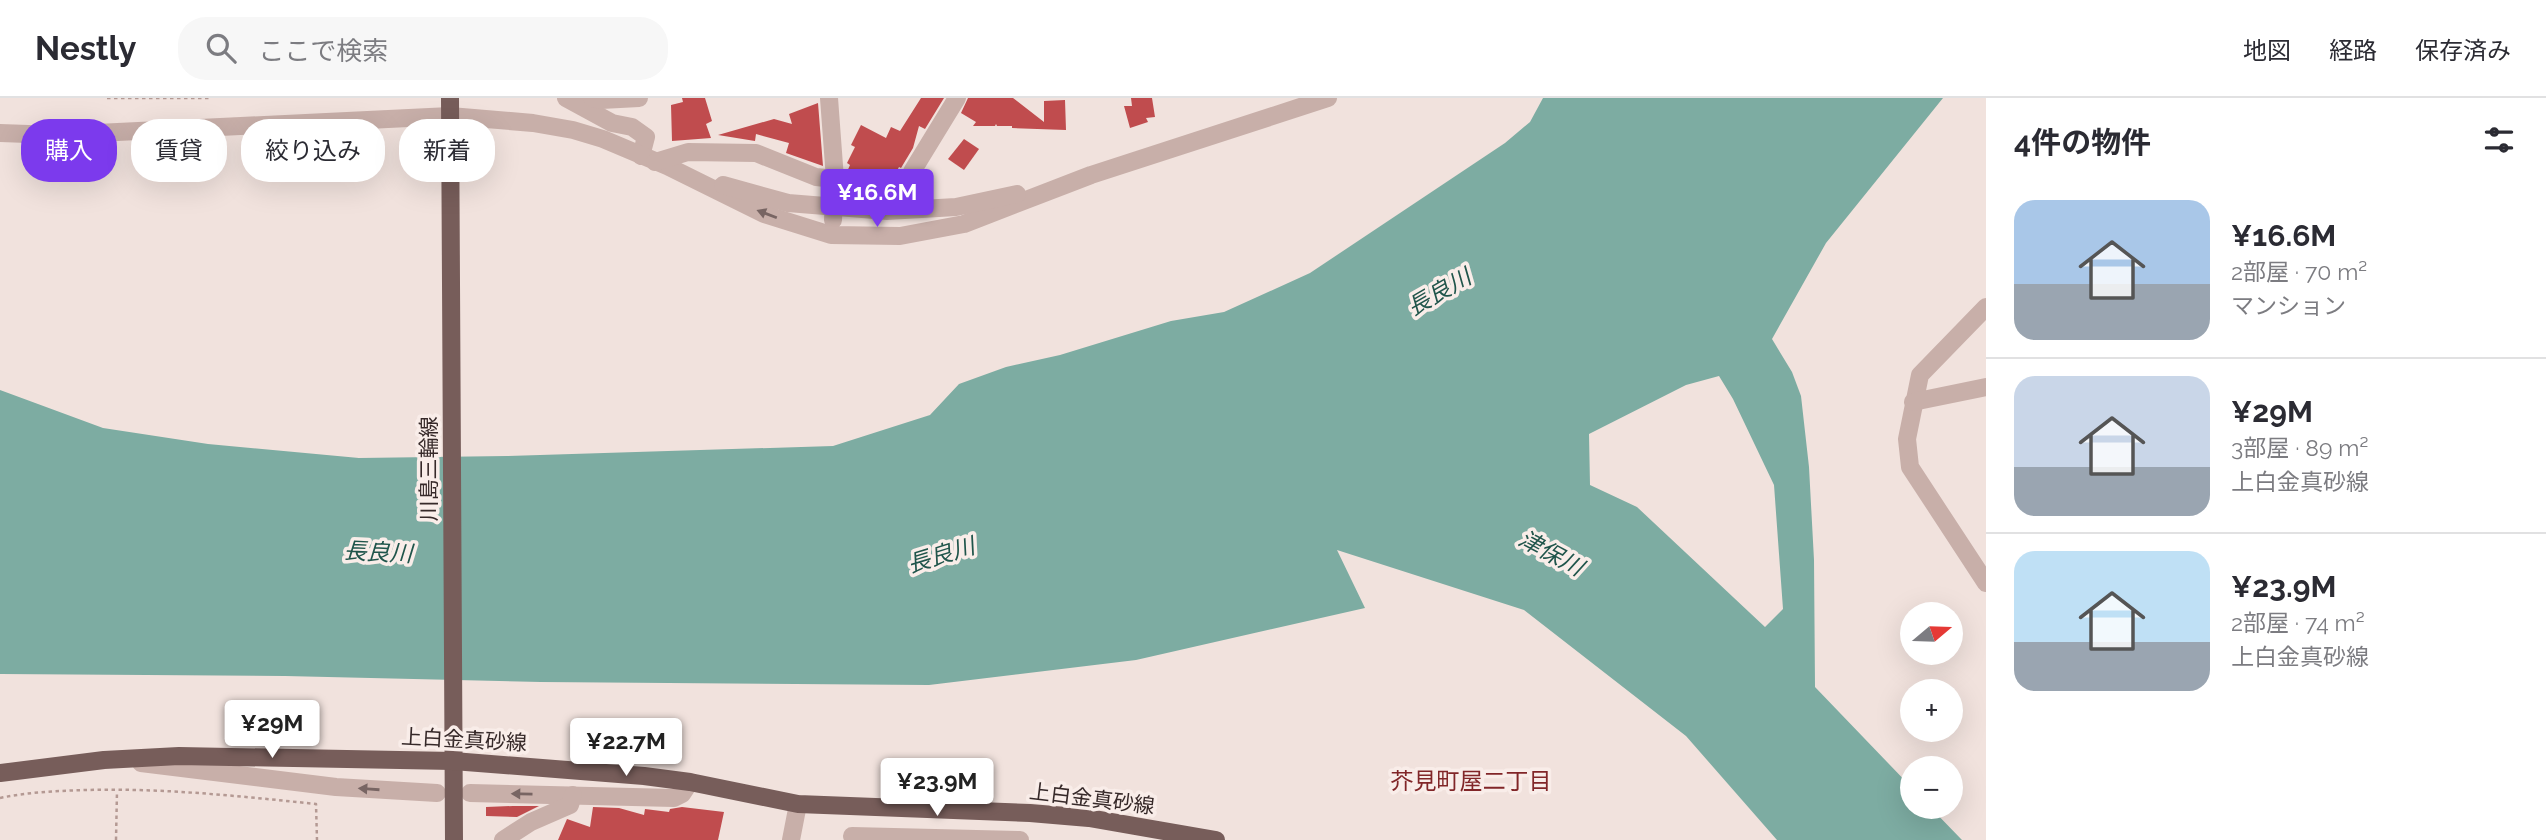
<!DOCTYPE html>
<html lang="ja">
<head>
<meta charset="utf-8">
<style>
  body { margin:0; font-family:Raleway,"Noto Sans JP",sans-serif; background:#f7f7f7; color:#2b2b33; height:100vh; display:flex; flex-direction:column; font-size:26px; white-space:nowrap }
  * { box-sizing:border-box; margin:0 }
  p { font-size:23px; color:#7c7c81 }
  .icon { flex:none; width:38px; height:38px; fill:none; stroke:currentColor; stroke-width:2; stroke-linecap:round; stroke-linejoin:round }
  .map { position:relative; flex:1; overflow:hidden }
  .drawer { display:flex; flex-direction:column; background:#fff; width:560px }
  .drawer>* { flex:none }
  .banner { position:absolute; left:21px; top:21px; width:665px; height:63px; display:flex; gap:14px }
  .needle { width:46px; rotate:71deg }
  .fabs { position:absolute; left:1900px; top:504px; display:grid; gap:14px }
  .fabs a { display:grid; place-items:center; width:63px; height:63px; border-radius:50%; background:#fff; box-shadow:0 7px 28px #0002; font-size:35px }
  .price { position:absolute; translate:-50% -60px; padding:0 16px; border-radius:7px; background:#fff; color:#222; font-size:23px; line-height:46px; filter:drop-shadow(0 2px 4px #0008) }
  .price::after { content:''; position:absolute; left:50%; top:42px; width:21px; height:16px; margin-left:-10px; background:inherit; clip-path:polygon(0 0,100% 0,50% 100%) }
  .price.on { background:#7c3aed; color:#fff }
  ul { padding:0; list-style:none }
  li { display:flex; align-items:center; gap:21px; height:175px; padding:0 28px }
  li+li { border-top:2px solid #e1e1e2 }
  li span { display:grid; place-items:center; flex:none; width:196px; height:140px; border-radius:21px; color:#555 }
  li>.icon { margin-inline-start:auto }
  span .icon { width:84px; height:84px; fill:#fffc; stroke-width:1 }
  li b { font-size:30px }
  h2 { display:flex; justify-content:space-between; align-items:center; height:84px; padding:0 28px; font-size:30px }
  .pill { padding:0 24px; border-radius:28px; background:#fff; box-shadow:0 7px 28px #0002; font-size:24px; line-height:63px }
  .pill.on { background:#7c3aed; color:#fff }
  header { display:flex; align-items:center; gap:42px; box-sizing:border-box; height:98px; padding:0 35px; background:#fff; border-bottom:2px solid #e1e1e2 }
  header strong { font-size:33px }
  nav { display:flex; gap:38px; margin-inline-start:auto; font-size:24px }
  .search { width:490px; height:63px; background:#f7f7f7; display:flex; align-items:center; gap:18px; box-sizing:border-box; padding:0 24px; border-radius:28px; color:#7c7c81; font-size:26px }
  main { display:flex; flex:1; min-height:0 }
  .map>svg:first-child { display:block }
  .water { fill:#7daca2; fill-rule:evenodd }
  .building { fill:#c04c4e }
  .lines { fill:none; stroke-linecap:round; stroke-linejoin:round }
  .path { stroke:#b49993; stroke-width:2.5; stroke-dasharray:3.5 3.5; stroke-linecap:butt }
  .minor { stroke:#c8afa9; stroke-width:18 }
  .major { stroke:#775d5a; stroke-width:18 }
  .oneway { fill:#786563 }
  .labels { text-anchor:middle; stroke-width:7; stroke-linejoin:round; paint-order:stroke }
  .street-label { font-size:21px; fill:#362929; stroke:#f9ede9 }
  .water-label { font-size:23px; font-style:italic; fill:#20554b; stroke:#f9ede9 }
  .neighbourhood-label { font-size:23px; fill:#812628; stroke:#f9ede9 }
</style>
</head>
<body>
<header>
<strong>Nestly</strong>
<div class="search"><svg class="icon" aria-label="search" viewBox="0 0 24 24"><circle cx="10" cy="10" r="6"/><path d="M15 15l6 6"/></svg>ここで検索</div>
<nav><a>地図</a><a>経路</a><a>保存済み</a></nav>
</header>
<main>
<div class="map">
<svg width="1986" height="742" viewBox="0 0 1986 742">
  <rect width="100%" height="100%" fill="#f1e2dd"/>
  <!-- water -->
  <path class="water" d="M1543 0H1943L1826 145 1772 241 1792 274 1801 298 1809 369 1814 462 1815 589 1913 691V709H1930L1962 742H1777L1686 638 1524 512 1337 452 1365 510 1136 562 929 587 541 584 285 578 0 576V292L103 330 208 346 359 360 507 358 833 348 930 317 959 286 1006 269 1060 257 1171 223 1224 214 1310 175 1505 45 1530 24ZM1719 278 1733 301 1774 387 1783 511 1765 529 1637 409 1590 387 1589 336 1686 287Z"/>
  <!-- building -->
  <g class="building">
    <polygon points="682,0 705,0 712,23 706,26 711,40 672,43 671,7 683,4"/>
    <polygon points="921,0 944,0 925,31 919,28 913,50 901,70 899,69 886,94 871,93 874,89 846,76 850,67 847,65 855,49 851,47 861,27 886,40 891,29 900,33"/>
    <polygon points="968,0 1013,0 1044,24 1044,3 1065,2 1066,32 1012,30 1012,28 997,28 996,26 995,28 973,28 976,24 961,15"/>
    <polygon points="1131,0 1152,0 1155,19 1146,20 1148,24 1130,30 1124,8 1132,8"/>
    <polygon points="818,5 823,68 786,55 789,45 756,36 755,43 718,37 774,21 792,26 789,16"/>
    <polygon points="964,41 979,51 964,72 948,61"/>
    <polygon points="513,708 539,708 517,719 486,718 486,709"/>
    <polygon points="593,709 619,710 644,717 645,711 669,714 670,711 682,709 724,714 718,742 558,742 567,721 590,729"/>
  </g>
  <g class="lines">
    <!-- path -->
    <g class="path">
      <polyline points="107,0 211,0"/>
      <path d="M0 700C28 694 57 693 86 692 163 690 239 698 316 706L317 742"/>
      <polyline points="116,742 117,693"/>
    </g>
    <!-- minor -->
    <g class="minor">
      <polyline points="566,0 612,25 632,29 646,39 641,58"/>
      <polyline points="592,0 601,2 639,0"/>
      <polyline points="829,0 835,81 833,122"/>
      <polyline points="0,35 56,37 450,18 533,25 573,32 603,41 667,68 764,116 831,137 900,138 964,126 1091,77 1328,0"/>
      <polyline points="655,64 688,54 756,55 816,79 835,81"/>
      <polyline points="723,87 788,105 887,113 956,109 1017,96"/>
      <polyline points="902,112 901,97 913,72 957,0"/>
      <polyline points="1986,209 1920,277 1907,341 1910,369 1986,485"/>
      <polyline points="1913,304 1986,289"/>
      <polyline points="141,665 336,689 437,695"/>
      <polyline points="470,695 674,700 682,696 690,684"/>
      <polyline points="852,738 1020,742"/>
      <polyline points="503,742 531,724 570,707 573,697"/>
      <polyline points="791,742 798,706"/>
    </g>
    <!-- major -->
    <g class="major">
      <polyline points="450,0 454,742"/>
      <polyline points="0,675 104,662 179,658 453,663 644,678 690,684 798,706 1030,715 1089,720 1216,742"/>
    </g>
  </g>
  <!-- one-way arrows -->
  <defs><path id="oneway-solid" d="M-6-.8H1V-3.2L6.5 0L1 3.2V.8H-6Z" transform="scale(1.75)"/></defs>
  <g class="oneway">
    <use href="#oneway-solid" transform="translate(767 116) rotate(-159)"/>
    <use href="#oneway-solid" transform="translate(369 691) rotate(-176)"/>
    <use href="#oneway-solid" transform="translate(522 696) rotate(-179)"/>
  </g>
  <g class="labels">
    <!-- street labels -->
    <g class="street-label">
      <text transform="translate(429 371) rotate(-90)" y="7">川島三輪線</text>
      <text transform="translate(464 642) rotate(3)" y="7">上白金真砂線</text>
      <text transform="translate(1092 701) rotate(7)" y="7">上白金真砂線</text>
    </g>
    <!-- water labels -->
    <g class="water-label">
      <text transform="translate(1439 194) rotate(-30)" y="8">長良川</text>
      <text transform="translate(378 454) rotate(3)" y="8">長良川</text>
      <text transform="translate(1551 455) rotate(28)" y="8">津保川</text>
      <text transform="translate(941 457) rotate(-17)" y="8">長良川</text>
    </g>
    <!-- neighbourhood labels -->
    <g class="neighbourhood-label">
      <text x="1471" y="691">芥見町屋二丁目</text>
    </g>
  </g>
</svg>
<div class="fabs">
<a><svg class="needle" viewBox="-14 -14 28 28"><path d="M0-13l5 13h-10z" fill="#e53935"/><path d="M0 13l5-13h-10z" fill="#7c7c81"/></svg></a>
<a>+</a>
<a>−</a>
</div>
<b class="price on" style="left:877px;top:131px">¥16.6M</b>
<b class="price" style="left:272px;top:662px">¥29M</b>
<b class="price" style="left:626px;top:680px">¥22.7M</b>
<b class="price" style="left:937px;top:720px">¥23.9M</b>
<div class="banner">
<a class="pill on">購入</a>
<a class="pill">賃貸</a>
<a class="pill">絞り込み</a>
<a class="pill">新着</a>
</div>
</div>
<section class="drawer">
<h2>4件の物件<svg class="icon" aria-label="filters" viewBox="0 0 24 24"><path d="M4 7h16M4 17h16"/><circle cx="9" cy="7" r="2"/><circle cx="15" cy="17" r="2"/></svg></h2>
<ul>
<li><span style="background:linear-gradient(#a9c7e8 60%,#9aa5b1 0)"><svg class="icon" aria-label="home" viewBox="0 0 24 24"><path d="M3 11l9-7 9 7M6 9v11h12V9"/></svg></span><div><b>¥16.6M</b><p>2部屋 · 70 m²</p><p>マンション</p></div></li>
<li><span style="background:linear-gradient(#c9d6e8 65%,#9aa5b1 0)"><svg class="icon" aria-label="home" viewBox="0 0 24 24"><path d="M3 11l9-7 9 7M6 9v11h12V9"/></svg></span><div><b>¥29M</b><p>3部屋 · 89 m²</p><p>上白金真砂線</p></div></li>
<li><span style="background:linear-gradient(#bfe0f5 65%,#9aa5b1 0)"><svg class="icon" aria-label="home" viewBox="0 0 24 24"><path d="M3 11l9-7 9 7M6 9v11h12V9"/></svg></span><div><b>¥23.9M</b><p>2部屋 · 74 m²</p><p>上白金真砂線</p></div></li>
</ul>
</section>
</main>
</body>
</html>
